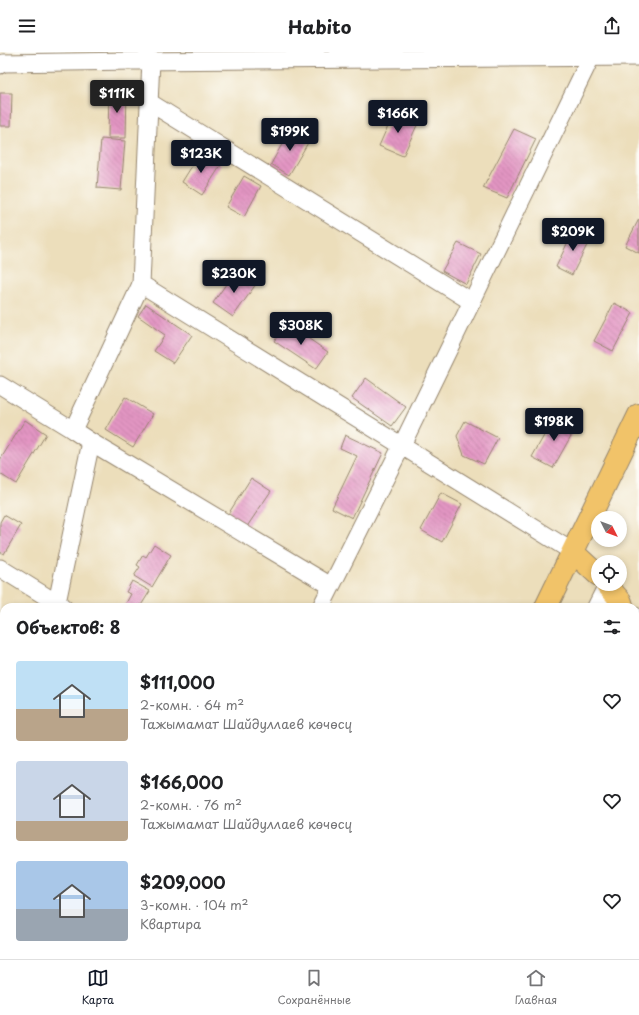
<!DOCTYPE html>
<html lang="ru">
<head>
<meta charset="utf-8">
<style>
  body { margin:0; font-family:"Playpen Sans",sans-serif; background:#f6f6f6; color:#202124; height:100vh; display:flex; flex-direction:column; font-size:15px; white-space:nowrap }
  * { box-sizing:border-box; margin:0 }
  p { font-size:13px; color:#757577 }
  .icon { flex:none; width:22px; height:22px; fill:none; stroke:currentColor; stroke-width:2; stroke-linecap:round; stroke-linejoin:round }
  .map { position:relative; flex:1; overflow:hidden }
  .drawer { position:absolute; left:0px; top:551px; width:639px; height:356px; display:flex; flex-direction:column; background:#fff; border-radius:12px 12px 0 0; box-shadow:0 2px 6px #0003 }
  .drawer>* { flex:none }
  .needle { width:26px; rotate:132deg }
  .tools { position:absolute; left:591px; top:459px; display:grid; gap:8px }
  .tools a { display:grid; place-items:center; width:36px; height:36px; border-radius:50%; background:#fff; box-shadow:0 2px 6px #0003; font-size:20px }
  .price { position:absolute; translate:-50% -34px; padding:0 9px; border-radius:4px; background:#111827; color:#fff; font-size:13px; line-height:26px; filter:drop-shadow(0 1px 2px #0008) }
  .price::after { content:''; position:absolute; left:50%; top:24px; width:12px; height:9px; margin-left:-6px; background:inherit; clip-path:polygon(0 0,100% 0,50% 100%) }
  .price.on { background:#222; color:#fff }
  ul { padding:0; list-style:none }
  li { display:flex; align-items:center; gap:12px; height:100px; padding:0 16px }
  li span { display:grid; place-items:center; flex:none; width:112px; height:80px; border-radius:4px; color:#555 }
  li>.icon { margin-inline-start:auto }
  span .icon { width:48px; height:48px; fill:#fffc; stroke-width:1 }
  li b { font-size:17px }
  h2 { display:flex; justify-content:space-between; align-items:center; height:48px; padding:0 16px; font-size:17px }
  header { display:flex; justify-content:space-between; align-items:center; height:52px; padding:0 16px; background:#fff; font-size:18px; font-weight:700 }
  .menu { display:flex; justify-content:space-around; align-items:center; height:56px; border-top:1px solid #e0e0e0; background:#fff; font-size:11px; color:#757577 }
  .menu a { display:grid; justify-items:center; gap:2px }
  .menu .on { color:#111827 }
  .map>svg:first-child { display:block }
  .building { fill:url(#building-back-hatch) }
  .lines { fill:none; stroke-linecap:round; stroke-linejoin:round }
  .minor-casing { stroke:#94846c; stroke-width:19 }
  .major-casing { stroke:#94846c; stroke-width:23 }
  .highway-casing { stroke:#94846c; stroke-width:24 }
  .minor { stroke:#fff; stroke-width:17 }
  .major { stroke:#f1c369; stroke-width:21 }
  .highway { stroke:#f1c369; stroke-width:22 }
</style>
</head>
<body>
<header><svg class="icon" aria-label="menu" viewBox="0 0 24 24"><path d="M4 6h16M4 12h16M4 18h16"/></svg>Habito<svg class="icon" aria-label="share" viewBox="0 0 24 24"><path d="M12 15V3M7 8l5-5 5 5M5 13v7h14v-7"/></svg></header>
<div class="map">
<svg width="639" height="907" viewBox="0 0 639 907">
  <defs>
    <pattern id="building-back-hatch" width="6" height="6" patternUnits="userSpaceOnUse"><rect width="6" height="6" fill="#e395c3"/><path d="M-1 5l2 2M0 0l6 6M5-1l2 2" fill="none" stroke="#b97a9e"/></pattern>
  </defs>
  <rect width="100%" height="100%" fill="#fdfcf7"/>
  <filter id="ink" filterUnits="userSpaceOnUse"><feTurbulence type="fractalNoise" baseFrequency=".025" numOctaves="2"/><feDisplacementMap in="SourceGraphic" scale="8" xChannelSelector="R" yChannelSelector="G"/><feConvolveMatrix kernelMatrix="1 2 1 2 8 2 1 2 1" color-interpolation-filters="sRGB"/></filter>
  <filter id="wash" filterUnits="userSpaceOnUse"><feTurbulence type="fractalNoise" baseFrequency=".012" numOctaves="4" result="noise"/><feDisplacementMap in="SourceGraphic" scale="16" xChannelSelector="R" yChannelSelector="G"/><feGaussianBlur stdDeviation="0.9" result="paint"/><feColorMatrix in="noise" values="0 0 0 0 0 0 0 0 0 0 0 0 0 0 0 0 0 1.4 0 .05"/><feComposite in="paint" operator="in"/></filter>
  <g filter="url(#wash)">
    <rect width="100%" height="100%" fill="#ecdebb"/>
    <g id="blocks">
      <!-- building -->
      <g class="building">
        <polygon points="109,37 127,38 126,86 108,86"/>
        <polygon points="0,41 12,41 11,74 0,74"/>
        <polygon points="394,60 418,71 403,104 379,94"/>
        <polygon points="514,77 536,87 507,146 483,136"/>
        <polygon points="290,78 309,89 289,123 271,112"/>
        <polygon points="101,87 125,89 121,138 97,136"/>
        <polygon points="200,101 221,113 202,143 182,130"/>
        <polygon points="244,124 261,134 244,165 226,155"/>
        <polygon points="639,167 639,201 625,194"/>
        <polygon points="574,177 591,185 572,223 556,215"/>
        <polygon points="458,191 481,202 466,232 442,219"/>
        <polygon points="235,219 256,232 233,265 213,251"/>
        <polygon points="614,251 633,261 613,299 594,289"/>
        <polygon points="146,252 192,283 173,311 154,299 165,283 138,264"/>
        <polygon points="286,271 328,300 316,317 274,289"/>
        <polygon points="366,326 406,355 392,374 352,346"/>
        <polygon points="125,345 153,362 133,395 106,378"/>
        <polygon points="555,364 576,375 553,416 532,405"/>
        <polygon points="25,368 46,382 16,432 0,422 0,408"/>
        <polygon points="465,369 498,386 484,412 464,403 457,384"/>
        <polygon points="345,383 383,401 352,466 332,456 357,404 340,396"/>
        <polygon points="251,426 271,439 246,476 227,464"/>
        <polygon points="441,441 462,452 442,490 421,478"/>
        <polygon points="4,463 21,473 4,502 0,500 0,470"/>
        <polygon points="154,492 171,503 152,535 134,524 140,515 137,513 143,503 146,505"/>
        <polygon points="132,529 150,539 140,555 124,555 131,542 126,540"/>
        <polygon points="0,872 4,874 4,892 0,890"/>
        <polygon points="21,903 41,903 39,907 27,907"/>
        <polygon points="168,903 191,903 188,907 165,907"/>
        <polygon points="504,903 531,903 529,907 502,907"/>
      </g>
    </g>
  </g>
  <g filter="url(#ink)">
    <use href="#blocks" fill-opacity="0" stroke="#94846c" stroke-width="1"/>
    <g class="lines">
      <defs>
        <g id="minor">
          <polyline points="151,8 141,232 573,500"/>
          <polyline points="0,13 3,11 133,9 639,5"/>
          <polyline points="149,50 472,250"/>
          <polyline points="0,333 73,378"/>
          <polyline points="91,390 331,534"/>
          <polyline points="0,516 63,555"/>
          <polyline points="56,555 91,390 73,378 141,232"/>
          <polyline points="321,555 402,393 591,5"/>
          <polyline points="596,555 607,533"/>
          <polyline points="635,564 639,568"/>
          <polyline points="0,699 4,702"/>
          <polyline points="0,767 4,752"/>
          <polyline points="635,803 639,796"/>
          <polyline points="8,903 14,907"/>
          <polyline points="299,903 305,907"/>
          <polyline points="427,907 429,903"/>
          <polyline points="573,907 576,903"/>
        </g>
        <g id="major">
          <polyline points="573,500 598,523"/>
          <polyline points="606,532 621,549 623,555"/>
          <polyline points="635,597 639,611"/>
        </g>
        <g id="highway">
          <polyline points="546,555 639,363"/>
          <polyline points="370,907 372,903"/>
        </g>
      </defs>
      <!-- minor casing -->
      <use href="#minor" class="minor-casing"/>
      <!-- major casing -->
      <use href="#major" class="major-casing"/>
      <!-- highway casing -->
      <use href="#highway" class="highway-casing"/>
      <!-- minor -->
      <use href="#minor" class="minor"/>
      <!-- major -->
      <use href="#major" class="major"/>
      <!-- highway -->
      <use href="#highway" class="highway"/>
    </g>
  </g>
</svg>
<div class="tools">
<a><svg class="needle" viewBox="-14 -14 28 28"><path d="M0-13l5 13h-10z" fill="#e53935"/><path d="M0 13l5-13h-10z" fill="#757577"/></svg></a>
<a><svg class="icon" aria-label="locate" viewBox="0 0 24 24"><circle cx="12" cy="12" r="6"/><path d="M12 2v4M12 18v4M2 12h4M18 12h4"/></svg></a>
</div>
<b class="price on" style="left:117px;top:62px">$111K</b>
<b class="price" style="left:398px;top:82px">$166K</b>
<b class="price" style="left:290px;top:100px">$199K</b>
<b class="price" style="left:201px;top:122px">$123K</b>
<b class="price" style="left:573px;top:200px">$209K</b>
<b class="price" style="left:234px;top:242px">$230K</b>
<b class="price" style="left:301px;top:294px">$308K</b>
<b class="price" style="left:554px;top:390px">$198K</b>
<section class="drawer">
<h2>Объектов: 8<svg class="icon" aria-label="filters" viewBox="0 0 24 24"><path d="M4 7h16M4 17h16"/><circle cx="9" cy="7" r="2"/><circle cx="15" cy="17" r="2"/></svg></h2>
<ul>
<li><span style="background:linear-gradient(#bfe0f5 60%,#b9a48a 0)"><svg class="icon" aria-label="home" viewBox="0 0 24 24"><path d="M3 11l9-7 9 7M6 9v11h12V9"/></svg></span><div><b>$111,000</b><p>2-комн. · 64 m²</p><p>Тажымамат Шайдуллаев көчөсү</p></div><svg class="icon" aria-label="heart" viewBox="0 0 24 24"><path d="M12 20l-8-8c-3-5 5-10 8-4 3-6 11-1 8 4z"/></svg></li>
<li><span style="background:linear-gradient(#c9d6e8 75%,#b9a48a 0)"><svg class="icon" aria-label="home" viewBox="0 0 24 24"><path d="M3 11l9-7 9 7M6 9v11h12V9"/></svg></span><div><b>$166,000</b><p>2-комн. · 76 m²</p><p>Тажымамат Шайдуллаев көчөсү</p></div><svg class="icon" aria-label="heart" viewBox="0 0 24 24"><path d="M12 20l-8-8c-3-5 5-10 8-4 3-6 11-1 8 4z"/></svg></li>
<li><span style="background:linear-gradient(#a9c7e8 60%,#9aa5b1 0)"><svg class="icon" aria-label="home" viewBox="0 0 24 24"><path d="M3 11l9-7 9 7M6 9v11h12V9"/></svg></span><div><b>$209,000</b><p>3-комн. · 104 m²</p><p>Квартира</p></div><svg class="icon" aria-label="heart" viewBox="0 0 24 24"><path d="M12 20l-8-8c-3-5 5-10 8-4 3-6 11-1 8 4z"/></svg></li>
</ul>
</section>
</div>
<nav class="menu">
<a class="on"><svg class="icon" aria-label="map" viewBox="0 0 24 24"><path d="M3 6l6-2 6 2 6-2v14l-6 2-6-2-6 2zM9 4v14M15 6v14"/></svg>Карта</a>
<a><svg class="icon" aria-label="saved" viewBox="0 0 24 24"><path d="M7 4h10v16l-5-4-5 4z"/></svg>Сохранённые</a>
<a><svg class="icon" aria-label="home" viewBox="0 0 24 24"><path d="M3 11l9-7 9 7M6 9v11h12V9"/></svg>Главная</a>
</nav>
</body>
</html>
